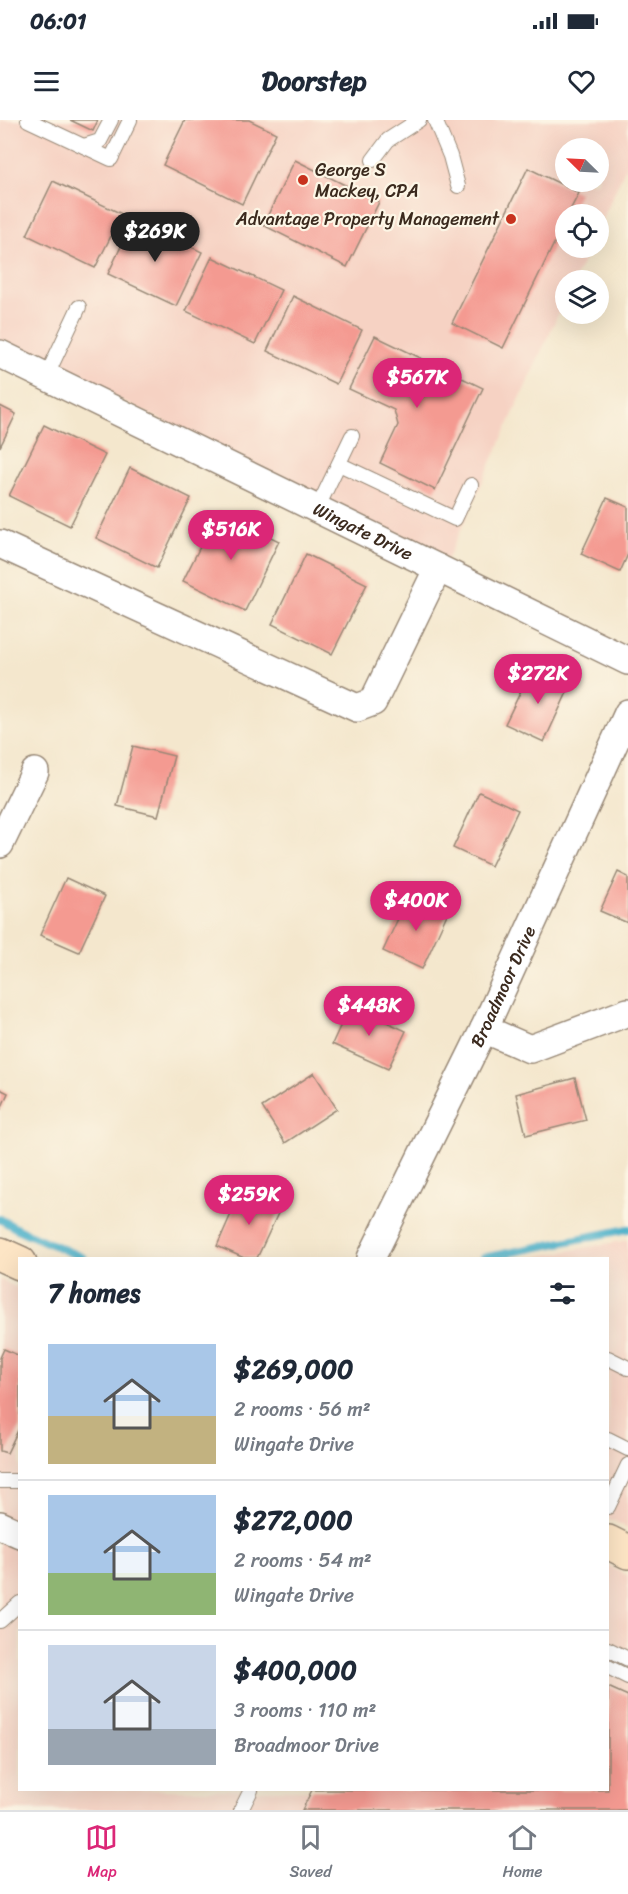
<!DOCTYPE html>
<html lang="en">
<head>
<meta charset="utf-8">
<style>
  body { margin:0; font-family:Sriracha,sans-serif; background:#f6f6f7; color:#1f2937; height:100vh; display:flex; flex-direction:column; font-size:22px; white-space:nowrap }
  * { box-sizing:border-box; margin:0 }
  p { font-size:20px; color:#747a83 }
  .icon { flex:none; width:33px; height:33px; fill:none; stroke:currentColor; stroke-width:2; stroke-linecap:round; stroke-linejoin:round }
  .map { position:relative; flex:1; overflow:hidden }
  .panel { position:absolute; left:18px; top:1137px; width:591px; height:534px; display:flex; flex-direction:column; background:#fff; border-radius:0px; box-shadow:0 6px 24px #0002 }
  .panel>* { flex:none }
  .needle { width:39px; rotate:294deg }
  .buttons { position:absolute; left:555px; top:18px; display:grid; gap:12px }
  .buttons a { display:grid; place-items:center; width:54px; height:54px; border-radius:50%; background:#fff; box-shadow:0 6px 24px #0002; font-size:30px }
  .price { position:absolute; translate:-50% -51px; padding:0 14px; border-radius:21px; background:#db2777; color:#fff; font-size:20px; line-height:39px; filter:drop-shadow(0 2px 3px #0008) }
  .price::after { content:''; position:absolute; left:50%; top:36px; width:18px; height:14px; margin-left:-9px; background:inherit; clip-path:polygon(0 0,100% 0,50% 100%) }
  .price.on { background:#222; color:#fff }
  ul { padding:0; list-style:none }
  li { display:flex; align-items:center; gap:18px; height:150px; padding:0 30px }
  li+li { border-top:2px solid #e0e1e3 }
  li span { display:grid; place-items:center; flex:none; width:168px; height:120px; border-radius:0px; color:#555 }
  li>.icon { margin-inline-start:auto }
  span .icon { width:72px; height:72px; fill:#fffc; stroke-width:1 }
  li b { font-size:26px }
  h2 { display:flex; justify-content:space-between; align-items:center; height:72px; padding:0 30px; font-size:26px }
  .status { display:flex; justify-content:space-between; align-items:center; height:42px; padding:0 30px; background:#fff; direction:ltr }
  .status svg { height:16px; fill:currentColor }
  header { display:flex; justify-content:space-between; align-items:center; height:78px; padding:0 30px; background:#fff; font-size:27px; font-weight:700 }
  .dock { display:flex; justify-content:space-around; align-items:center; height:84px; border-top:2px solid #e0e1e3; background:#fff; font-size:16px; color:#747a83 }
  .dock a { display:grid; justify-items:center; gap:3px }
  .dock .on { color:#db2777 }
  .map>svg:first-child { display:block }
  .built { fill:#f6d2c3; fill-rule:evenodd }
  .lines { fill:none; stroke-linecap:round; stroke-linejoin:round }
  .stream { stroke:#4bb1ca; stroke-width:8 }
  .building { fill:#f49a91 }
  .lane-casing { stroke:#988876; stroke-width:16 }
  .street-casing { stroke:#988876; stroke-width:30 }
  .secondary-casing { stroke:#988876; stroke-width:36 }
  .lane { stroke:#fff; stroke-width:14 }
  .street { stroke:#fff; stroke-width:27 }
  .secondary { stroke:#fde5c5; stroke-width:33 }
  .poi-dot { fill:#c8321e; stroke:#fcf5e5; stroke-width:2 }
  .labels { text-anchor:middle; stroke-width:4.5; stroke-linejoin:round; paint-order:stroke }
  .poi-label { font-size:18px; fill:#3b2a1e; stroke:#fcf5e5; text-anchor:start }
  .street-label { font-size:18px; fill:#3b2a1e; stroke:#fcf5e5 }
</style>
</head>
<body>
<div class="status"><b>06:01</b><svg viewBox="0 0 49 12"><path d="M0 12V9h3v3zM5 12V6h3v6zM10 12V3h3v9zM15 12V0h3v12zM26 1h20v11H26zM47 4h2v5h-2z"/></svg></div>
<header><svg class="icon" aria-label="menu" viewBox="0 0 24 24"><path d="M4 6h16M4 12h16M4 18h16"/></svg>Doorstep<svg class="icon" aria-label="heart" viewBox="0 0 24 24"><path d="M12 20l-8-8c-3-5 5-10 8-4 3-6 11-1 8 4z"/></svg></header>
<div class="map">
<svg width="628" height="1690" viewBox="0 0 628 1690">
  <rect width="100%" height="100%" fill="#fcf5e5"/>
  <filter id="ink" filterUnits="userSpaceOnUse"><feTurbulence type="fractalNoise" baseFrequency=".0167" numOctaves="2"/><feDisplacementMap in="SourceGraphic" scale="12" xChannelSelector="R" yChannelSelector="G"/><feConvolveMatrix kernelMatrix="1 2 1 2 8 2 1 2 1" color-interpolation-filters="sRGB"/></filter>
  <filter id="wash" filterUnits="userSpaceOnUse"><feTurbulence type="fractalNoise" baseFrequency=".008" numOctaves="4" result="noise"/><feDisplacementMap in="SourceGraphic" scale="24" xChannelSelector="R" yChannelSelector="G"/><feGaussianBlur stdDeviation="1.35" result="paint"/><feColorMatrix in="noise" values="0 0 0 0 0 0 0 0 0 0 0 0 0 0 0 0 0 1.4 0 .05"/><feComposite in="paint" operator="in"/></filter>
  <g filter="url(#wash)">
    <rect width="100%" height="100%" fill="#f4e7cd"/>
    <!-- built -->
    <g class="built">
      <path d="M0 0H628V42L599 106 598 94H566V128H589L574 160H566L565 179 447 440 0 221ZM566 28H598V62H566Z"/>
      <polygon points="628,1120 628,1408 608,1398 608,1138 529,1138"/>
      <polygon points="0,1160 20,1169 20,1670 608,1670 608,1446 628,1456 628,1690 0,1690"/>
    </g>
    <g class="lines">
      <!-- stream -->
      <g class="stream">
        <polyline points="0,1099 19,1110 83,1138"/>
        <polyline points="483,1138 628,1109"/>
      </g>
    </g>
    <g id="blocks">
      <!-- building -->
      <g class="building">
        <polygon points="70,0 98,0 93,11"/>
        <polygon points="185,0 249,0 276,13 242,84 163,45"/>
        <polygon points="295,40 379,82 347,147 263,105"/>
        <polygon points="528,48 579,73 568,94 566,94 566,99 503,228 452,203"/>
        <polygon points="53,61 122,94 95,148 27,115"/>
        <polygon points="134,99 202,132 176,186 108,154"/>
        <polygon points="212,137 281,170 255,224 186,191"/>
        <polygon points="293,176 362,210 336,264 267,231"/>
        <polygon points="375,216 483,268 435,370 380,343 398,305 394,290 349,269"/>
        <polygon points="0,286 16,294 0,327"/>
        <polygon points="44,305 105,335 70,406 9,376"/>
        <polygon points="130,348 191,378 157,448 96,418"/>
        <polygon points="607,378 628,387 628,434 620,452 581,434"/>
        <polygon points="218,391 279,421 245,491 183,461"/>
        <polygon points="306,434 367,464 332,534 272,504"/>
        <polygon points="532,548 570,566 544,622 505,604"/>
        <polygon points="133,626 174,636 158,696 117,686"/>
        <polygon points="479,672 518,690 491,746 453,728"/>
        <polygon points="618,752 628,757 628,803 600,791"/>
        <polygon points="66,758 105,776 79,832 40,815"/>
        <polygon points="409,775 448,792 422,849 383,831"/>
        <polygon points="350,885 406,911 388,949 332,924"/>
        <polygon points="314,953 337,989 285,1023 262,987"/>
        <polygon points="575,958 586,1000 526,1015 516,974"/>
        <polygon points="0,969 8,973 0,991"/>
        <polygon points="242,1069 281,1087 257,1138 244,1138 217,1126"/>
        <polygon points="4,1229 20,1236 20,1306 7,1333 0,1331 0,1238"/>
        <polygon points="608,1567 628,1576 628,1690 302,1690 312,1670 608,1670"/>
      </g>
    </g>
  </g>
  <g filter="url(#ink)">
    <use href="#blocks" fill-opacity="0" stroke="#988876" stroke-width="1.5"/>
    <g class="lines">
      <defs>
        <g id="lane">
          <polyline points="28,0 111,39 130,0"/>
          <polyline points="435,0 450,36 458,66"/>
          <polyline points="84,26 100,21 111,0"/>
          <polyline points="373,40 388,20 419,0"/>
          <polyline points="46,257 79,187"/>
          <polyline points="339,344 455,399 471,365"/>
          <polyline points="317,389 352,316"/>
          <polyline points="608,1238 628,1248"/>
          <polyline points="608,1319 628,1329"/>
          <polyline points="0,1361 20,1361"/>
          <polyline points="608,1387 628,1345"/>
          <polyline points="0,1501 20,1483"/>
          <polyline points="608,1529 628,1539"/>
          <polyline points="608,1547 628,1557"/>
          <polyline points="241,1690 251,1670"/>
        </g>
        <g id="street">
          <path id="s1" d="M0 234 628 541"/>
          <polyline points="0,424 357,588 373,582 438,448"/>
          <polyline points="0,724 35,652"/>
          <polyline points="484,909 530,929 628,892"/>
          <path id="s2" d="M371 1138 484 909 628 593"/>
          <polyline points="0,1405 20,1414"/>
        </g>
        <g id="secondary">
          <polyline points="0,1134 20,1143"/>
          <polyline points="608,1422 628,1432"/>
        </g>
      </defs>
      <!-- lane casing -->
      <use href="#lane" class="lane-casing"/>
      <!-- street casing -->
      <use href="#street" class="street-casing"/>
      <!-- secondary casing -->
      <use href="#secondary" class="secondary-casing"/>
      <!-- lane -->
      <use href="#lane" class="lane"/>
      <!-- street -->
      <use href="#street" class="street"/>
      <!-- secondary -->
      <use href="#secondary" class="secondary"/>
    </g>
  </g>
  <!-- markers -->
  <g class="poi-dot">
    <circle cx="303" cy="60" r="6"/>
    <circle cx="511" cy="99" r="6"/>
  </g>
  <g class="labels">
    <!-- poi labels -->
    <g class="poi-label">
      <text x="315" y="56">George S<tspan x="315" dy="21">Mackey, CPA</tspan></text>
      <text x="499" y="105" text-anchor="end">Advantage Property Management</text>
    </g>
    <!-- street labels -->
    <g class="street-label">
      <text dy="6" stroke="none"><textPath href="#s1" startOffset="404">Wingate Drive</textPath></text>
      <text dy="6" stroke="none"><textPath href="#s2" startOffset="302">Broadmoor Drive</textPath></text>
    </g>
  </g>
</svg>
<div class="buttons">
<a><svg class="needle" viewBox="-14 -14 28 28"><path d="M0-13l5 13h-10z" fill="#e53935"/><path d="M0 13l5-13h-10z" fill="#747a83"/></svg></a>
<a><svg class="icon" aria-label="locate" viewBox="0 0 24 24"><circle cx="12" cy="12" r="6"/><path d="M12 2v4M12 18v4M2 12h4M18 12h4"/></svg></a>
<a><svg class="icon" aria-label="layers" viewBox="0 0 24 24"><path d="M12 4l9 5-9 5-9-5zM3 14l9 5 9-5"/></svg></a>
</div>
<b class="price on" style="left:155px;top:143px">$269K</b>
<b class="price" style="left:417px;top:289px">$567K</b>
<b class="price" style="left:231px;top:441px">$516K</b>
<b class="price" style="left:538px;top:585px">$272K</b>
<b class="price" style="left:416px;top:812px">$400K</b>
<b class="price" style="left:369px;top:917px">$448K</b>
<b class="price" style="left:249px;top:1106px">$259K</b>
<section class="panel">
<h2>7 homes<svg class="icon" aria-label="filters" viewBox="0 0 24 24"><path d="M4 7h16M4 17h16"/><circle cx="9" cy="7" r="2"/><circle cx="15" cy="17" r="2"/></svg></h2>
<ul>
<li><span style="background:linear-gradient(#a9c7e8 60%,#c2b280 0)"><svg class="icon" aria-label="home" viewBox="0 0 24 24"><path d="M3 11l9-7 9 7M6 9v11h12V9"/></svg></span><div><b>$269,000</b><p>2 rooms · 56 m²</p><p>Wingate Drive</p></div></li>
<li><span style="background:linear-gradient(#a9c7e8 65%,#8fb573 0)"><svg class="icon" aria-label="home" viewBox="0 0 24 24"><path d="M3 11l9-7 9 7M6 9v11h12V9"/></svg></span><div><b>$272,000</b><p>2 rooms · 54 m²</p><p>Wingate Drive</p></div></li>
<li><span style="background:linear-gradient(#c9d6e8 70%,#9aa5b1 0)"><svg class="icon" aria-label="home" viewBox="0 0 24 24"><path d="M3 11l9-7 9 7M6 9v11h12V9"/></svg></span><div><b>$400,000</b><p>3 rooms · 110 m²</p><p>Broadmoor Drive</p></div></li>
</ul>
</section>
</div>
<nav class="dock">
<a class="on"><svg class="icon" aria-label="map" viewBox="0 0 24 24"><path d="M3 6l6-2 6 2 6-2v14l-6 2-6-2-6 2zM9 4v14M15 6v14"/></svg>Map</a>
<a><svg class="icon" aria-label="saved" viewBox="0 0 24 24"><path d="M7 4h10v16l-5-4-5 4z"/></svg>Saved</a>
<a><svg class="icon" aria-label="home" viewBox="0 0 24 24"><path d="M3 11l9-7 9 7M6 9v11h12V9"/></svg>Home</a>
</nav>
</body>
</html>
